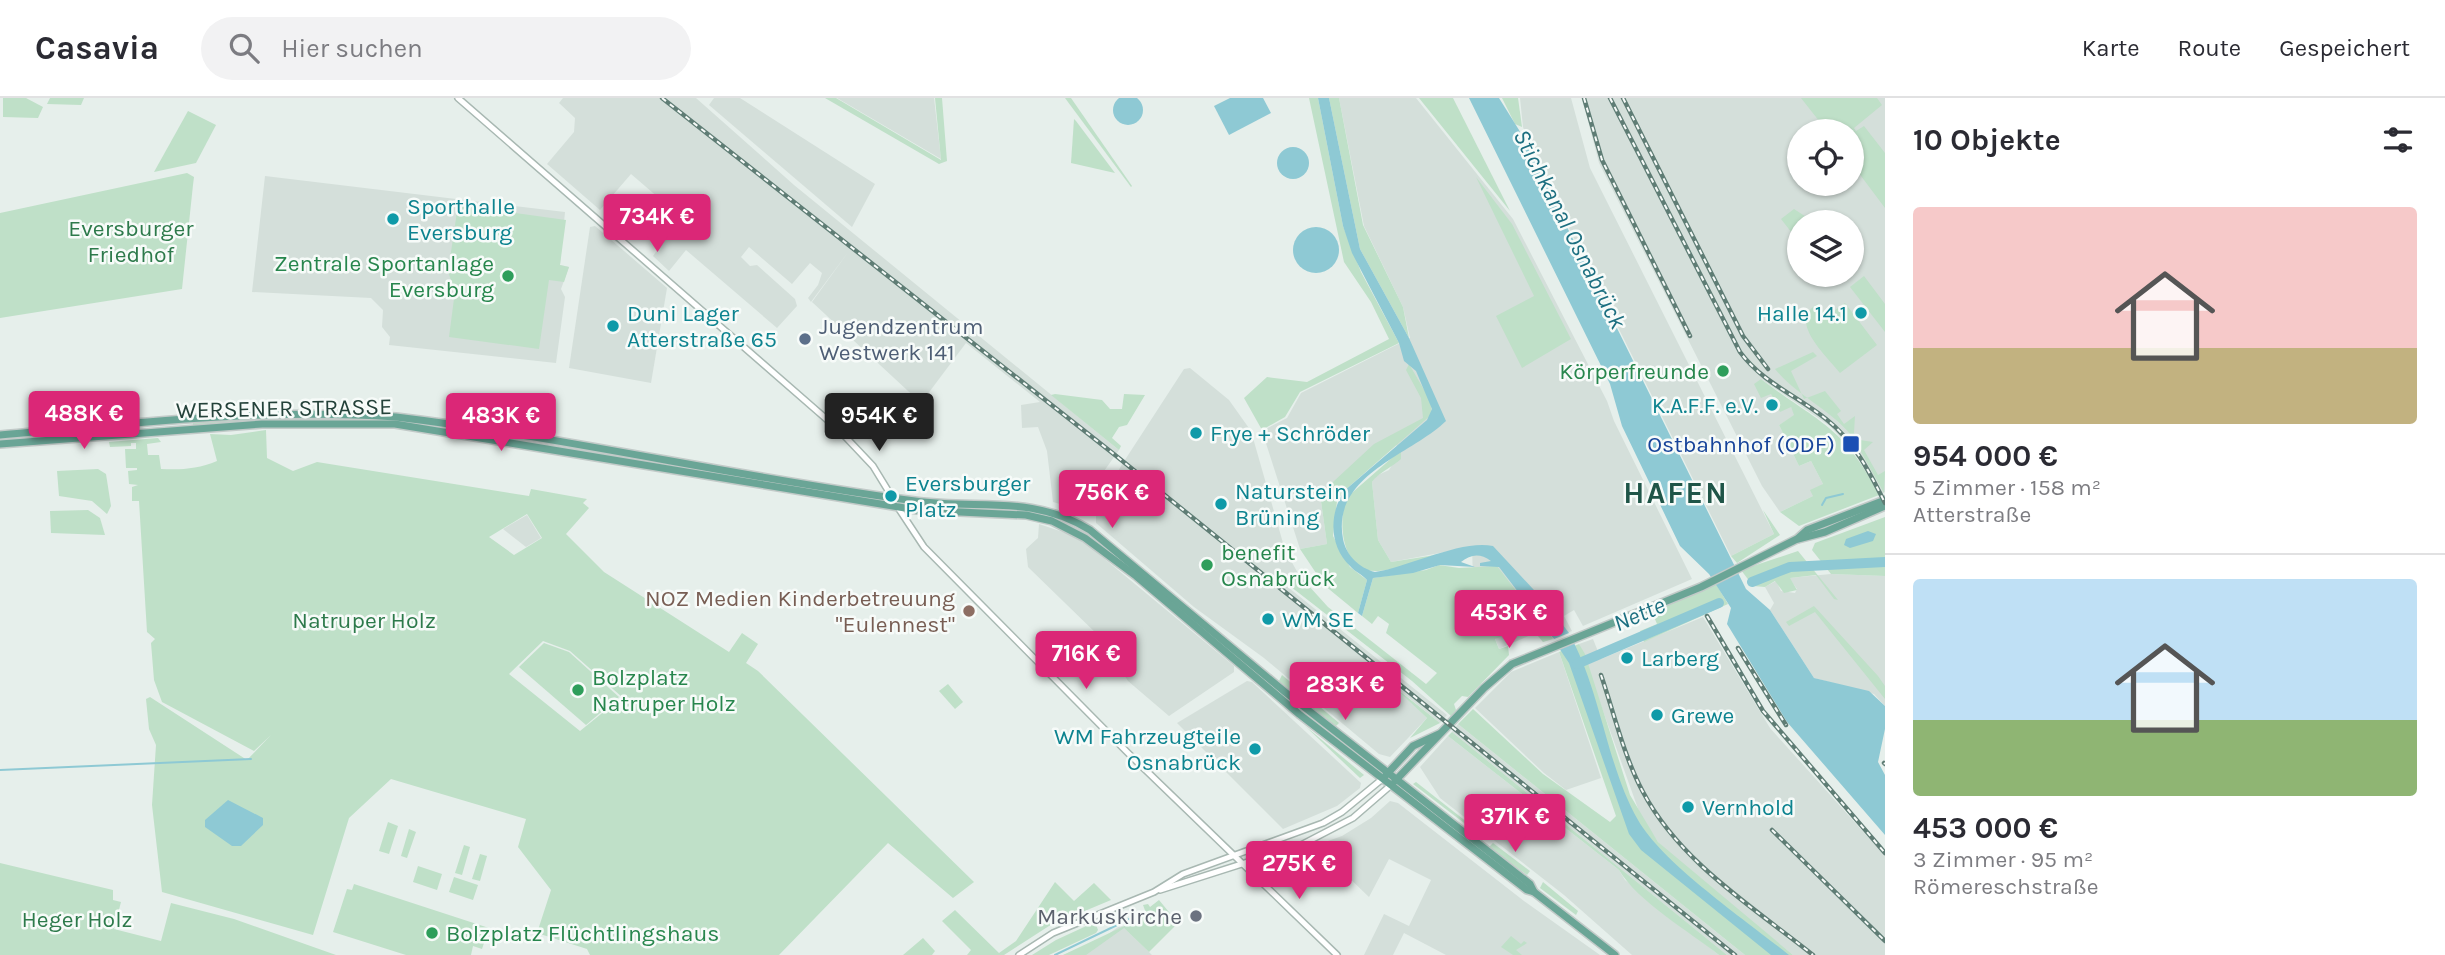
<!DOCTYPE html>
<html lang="de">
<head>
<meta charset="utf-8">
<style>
  body { margin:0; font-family:Karla,sans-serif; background:#f2f2f3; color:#2b2b33; height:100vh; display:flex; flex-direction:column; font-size:26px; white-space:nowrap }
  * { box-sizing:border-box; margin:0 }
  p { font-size:23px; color:#7c7c81 }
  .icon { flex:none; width:38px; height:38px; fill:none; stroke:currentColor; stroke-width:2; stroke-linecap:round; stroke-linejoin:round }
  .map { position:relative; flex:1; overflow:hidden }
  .drawer { display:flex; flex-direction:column; background:#fff; width:560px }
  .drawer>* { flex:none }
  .controls { position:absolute; left:1787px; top:21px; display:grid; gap:14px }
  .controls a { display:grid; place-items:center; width:77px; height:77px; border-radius:50%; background:#fff; box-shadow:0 2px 5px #0004; font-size:35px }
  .price { position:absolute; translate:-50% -60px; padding:0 16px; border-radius:7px; background:#db2777; color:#fff; font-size:23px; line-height:46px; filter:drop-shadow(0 2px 4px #0008) }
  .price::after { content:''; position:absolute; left:50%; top:42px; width:21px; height:16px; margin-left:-10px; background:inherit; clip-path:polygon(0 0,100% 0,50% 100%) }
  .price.on { background:#222; color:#fff }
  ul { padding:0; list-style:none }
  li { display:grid; align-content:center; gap:14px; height:371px; padding:0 28px }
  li+li { border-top:2px solid #e1e1e2 }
  li span { display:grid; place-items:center; height:217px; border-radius:7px; color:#555 }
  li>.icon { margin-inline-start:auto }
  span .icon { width:126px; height:126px; fill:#fffc; stroke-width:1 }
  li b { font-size:30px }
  h2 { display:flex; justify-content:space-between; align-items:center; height:84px; padding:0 28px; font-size:30px }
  header { display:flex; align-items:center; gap:42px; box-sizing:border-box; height:98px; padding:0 35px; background:#fff; border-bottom:2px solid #e1e1e2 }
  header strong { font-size:33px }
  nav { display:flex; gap:38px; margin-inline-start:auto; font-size:24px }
  .search { width:490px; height:63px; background:#f2f2f3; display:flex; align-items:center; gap:18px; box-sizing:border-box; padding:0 24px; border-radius:38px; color:#7c7c81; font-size:26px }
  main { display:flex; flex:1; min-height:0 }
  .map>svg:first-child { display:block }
  .built { fill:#d4dfda; fill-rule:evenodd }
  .green { fill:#bfe0c8; fill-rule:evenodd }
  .water { fill:#8ec9d4 }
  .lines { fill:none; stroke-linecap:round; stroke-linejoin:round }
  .stream { stroke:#8ec9d4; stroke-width:2 }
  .river { stroke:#8ec9d4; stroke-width:10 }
  .minor-casing { stroke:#a8b8b2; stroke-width:8 }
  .major-casing { stroke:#c2cac8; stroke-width:10 }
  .minor { stroke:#fff; stroke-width:5 }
  .major { stroke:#6aa596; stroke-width:7 }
  .rail-casing { stroke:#5f7d75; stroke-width:4.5 }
  .rail { stroke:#f7fbf9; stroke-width:2; stroke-dasharray:5; stroke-linecap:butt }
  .culture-dot { fill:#0f9aa8; stroke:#f7fbf9; stroke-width:2.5 }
  .leisure-dot { fill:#2e9e5b; stroke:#f7fbf9; stroke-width:2.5 }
  .service-dot { fill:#5c6f8a; stroke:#f7fbf9; stroke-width:2.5 }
  .transit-dot { fill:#1a4fb4; stroke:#f7fbf9; stroke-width:2.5 }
  .education-dot { fill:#8d6e63; stroke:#f7fbf9; stroke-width:2.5 }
  .worship-dot { fill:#6b7280; stroke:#f7fbf9; stroke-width:2.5 }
  .labels { text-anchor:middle; stroke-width:5; stroke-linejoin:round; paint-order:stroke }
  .culture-label { font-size:23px; fill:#0d838f; stroke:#f7fbf9; text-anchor:start }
  .park-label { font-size:23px; fill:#2d7a4b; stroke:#f7fbf9 }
  .leisure-label { font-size:23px; fill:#27864d; stroke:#f7fbf9; text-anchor:start }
  .service-label { font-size:23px; fill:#4e5e75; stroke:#f7fbf9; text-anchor:start }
  .street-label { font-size:23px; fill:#24423a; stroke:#f7fbf9 }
  .transit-label { font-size:23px; fill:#164399; stroke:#f7fbf9; text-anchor:end }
  .education-label { font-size:23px; fill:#785e54; stroke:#f7fbf9; text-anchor:end }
  .worship-label { font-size:23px; fill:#5b616d; stroke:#f7fbf9; text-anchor:end }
  .water-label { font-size:24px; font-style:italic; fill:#1c6f80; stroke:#f7fbf9 }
  .district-label { font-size:30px; font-weight:bold; letter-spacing:2px; fill:#1f5548; stroke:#f7fbf9 }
</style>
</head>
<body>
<header>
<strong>Casavia</strong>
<div class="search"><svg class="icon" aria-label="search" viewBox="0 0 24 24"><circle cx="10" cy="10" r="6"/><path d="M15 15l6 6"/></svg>Hier suchen</div>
<nav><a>Karte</a><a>Route</a><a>Gespeichert</a></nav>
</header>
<main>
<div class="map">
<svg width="1885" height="857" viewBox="0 0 1885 857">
  <rect width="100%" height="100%" fill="#e6efeb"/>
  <!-- built -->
  <g class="built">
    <polygon points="563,0 696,0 794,87 1119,352 1080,407 1070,409 1053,404 1047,353 1038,329 1022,330 1021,307 1040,304 966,245 921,305 812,204 849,153 811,204 808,200 818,187 822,175 810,165 792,186 749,149 741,159 750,168 757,167 795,201 797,208 777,230 686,152 669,173 653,158 681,119 631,76 600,112 547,66 574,34 575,20 559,5"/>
    <polygon points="714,0 740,0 875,86 852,129 709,7"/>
    <polygon points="837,0 934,0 941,61"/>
    <polygon points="1339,0 1416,0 1513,121 1607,303 1614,323 1692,481 1583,528 1574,512 1564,518 1572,533 1543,544 1535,535 1499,551 1473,482 1472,449 1391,464 1378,442 1372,384 1376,378 1389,372 1401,352 1388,339 1320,396 1327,446 1300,451 1262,333 1287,320 1301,295 1410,240 1403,209 1364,128"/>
    <polygon points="1520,0 1571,0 1590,70 1774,436 1731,458 1532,55 1523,29"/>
    <path d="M1582 0H1885V394L1879 397 1857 358 1830 328 1761 281 1771 296 1791 309 1795 317 1779 327 1799 368 1811 363 1823 386 1813 398 1780 414 1762 388 1599 65ZM1799 33H1852V86H1799ZM1799 124H1852V177H1799Z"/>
    <polygon points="265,78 565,114 560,167 569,169 561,191 565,199 556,265 389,247 390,239 382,229 383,212 371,200 252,194"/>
    <polygon points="595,128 667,190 651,285 569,270 590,129"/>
    <polygon points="1190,270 1229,302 1251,333 1285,452 1299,477 1284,486 1447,617 1440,625 1394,588 1427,620 1390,659 1379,656 1264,560 1194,509 1096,425 1096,414 1121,368 1184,271"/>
    <polygon points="527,417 541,440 526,449 503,431"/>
    <polygon points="1039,426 1066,435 1089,448 1234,568 1234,574 1169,618 1128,583 1100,539 1028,469 1026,451 1038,440"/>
    <polygon points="1831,476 1885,478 1885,608 1874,596 1814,580 1770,512 1774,505 1765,489 1776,483 1781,493 1795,495 1797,491 1789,480"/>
    <polygon points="1703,519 1770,630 1885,758 1885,857 1793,857 1682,768 1658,744 1641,719 1579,546 1593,541 1601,561"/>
    <polygon points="1559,554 1601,680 1566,692 1544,675 1475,610 1511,574"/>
    <polygon points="1247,583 1252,584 1361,685 1360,690 1337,708 1283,731 1177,625"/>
    <polygon points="1458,626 1745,857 1727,857 1712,845 1452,634"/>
    <polygon points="1448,638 1619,772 1625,782 1719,857 1632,857 1564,797 1440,700 1420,669"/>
    <polygon points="1390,703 1398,705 1524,803 1600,857 1446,857 1404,835 1393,857 1364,857 1384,816 1409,828 1431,782 1389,761 1369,799 1344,775 1333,785 1300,753 1342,738 1371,720"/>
    <polygon points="1121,827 1152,857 1063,857 1100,842"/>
  </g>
  <!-- green -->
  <g class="green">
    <polygon points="3,0 26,0 43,9 38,20 3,19"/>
    <polygon points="50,0 84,0 81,7 47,6"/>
    <polygon points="825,0 836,0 941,62 935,0 942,0 947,63 939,66"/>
    <polygon points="1065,0 1071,0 1132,88 1131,89"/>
    <polygon points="1309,0 1318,0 1343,128 1361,174 1399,245 1300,294 1285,319 1262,332 1244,300 1267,279 1307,284 1389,241 1371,204 1344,164"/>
    <polygon points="1329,0 1339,0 1363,127 1403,209 1409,240 1360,151"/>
    <polygon points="1419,0 1453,0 1510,113"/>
    <polygon points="1502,0 1518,0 1522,29 1515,26"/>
    <polygon points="1801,0 1877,0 1882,7 1854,30 1856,33 1864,28 1885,55 1885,110 1852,66 1852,33 1827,33"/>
    <polygon points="188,13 216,27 196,65 154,74"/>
    <polygon points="1074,21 1076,23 1115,75 1071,65"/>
    <polygon points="187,75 194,79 193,87 182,191 0,220 0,115"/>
    <polygon points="1476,79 1512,126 1571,241 1522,270 1496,218 1534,198"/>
    <polygon points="458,107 566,122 560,167 569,169 564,184 549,182 539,251 449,239 455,193 448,174"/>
    <polygon points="1794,111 1814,124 1833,113 1841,124 1799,124 1799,144 1781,121"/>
    <polygon points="1864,178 1885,206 1885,234 1850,189"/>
    <path d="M1845 205 1877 247 1840 275C1827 258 1786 222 1818 206L1827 218Z"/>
    <path d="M1813 254 1817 258 1791 273 1804 301 1825 293 1841 313 1837 316 1844 326 1855 318 1854 335 1858 340 1855 342C1834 313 1798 299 1775 271Z"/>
    <polygon points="1409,266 1430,302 1432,316 1344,393 1337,403 1333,438 1350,469 1367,482 1358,515 1324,487 1300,451 1327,446 1320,396 1374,346 1423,320 1421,300 1406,272"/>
    <path d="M1761 281C1819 325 1844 328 1879 397L1799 428 1780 414 1813 398 1810 392 1823 386 1811 363 1799 368 1779 327 1794 317 1791 309 1780 314 1771 296 1761 300 1754 286Z"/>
    <polygon points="1055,296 1102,302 1110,311 1122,311 1124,296 1145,297 1127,327 1119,329 1112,340 1121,348 1119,352 1051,297"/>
    <polygon points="292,320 292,321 193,328 193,324"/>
    <path d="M266 332 267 360 293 373 317 364 529 398 531 391 587 401 583 405 589 410 566 436 604 474 729 554 742 535 758 546 746 565 758 573 974 784 953 800 888 745 779 857H590L587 851 537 835 551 792 518 749 526 721 391 681 349 720 313 837 162 794 152 707 156 647 149 631 146 601 150 599 247 662 271 637 254 653 162 604 154 582 151 545 155 541 147 534 139 403H132V389L138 387 129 386 128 373 137 372V370H126L125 351H136V345H131V348L110 349 109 344 158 340 161 344 147 346 148 357H159L161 371C181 372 198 371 217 363L210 336 231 337ZM527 416 542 440 514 457 489 439ZM543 543 570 553 622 599 580 633 509 576Z"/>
    <polygon points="1860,342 1873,344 1864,352 1878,377 1885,373 1884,395 1856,345"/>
    <path d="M1401 352V361C1392 369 1378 375 1372 384L1378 442 1391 464 1435 457C1418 463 1396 472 1378 473 1341 475 1338 425 1346 400Z"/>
    <polygon points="98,371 106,376 111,408 107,416 92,403 59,398 57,373"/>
    <polygon points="88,412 100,420 105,437 51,435 50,413"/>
    <polygon points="1763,412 1780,437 1737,465 1731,458 1774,436"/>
    <polygon points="1885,419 1885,478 1831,476 1812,452 1815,445"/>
    <polygon points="1798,453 1838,502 1834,501 1816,477 1790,480 1797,492 1784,495 1775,483 1765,489 1753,488 1741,472"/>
    <polygon points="1439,467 1459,470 1497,468 1553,541 1543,544 1530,527 1524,529 1520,525 1516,528 1517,532 1495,541 1499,551 1508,548 1509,557 1468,599 1462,598 1454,606 1456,612 1451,618 1412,583 1286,485 1299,477 1328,509 1426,586 1437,575 1386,535 1389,526 1378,518 1372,526 1362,518 1373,480 1426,472"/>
    <polygon points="1716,486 1728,506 1644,544 1640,533 1657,526 1652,514"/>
    <polygon points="1814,508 1878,578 1885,588 1885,601 1815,514 1789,528 1786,524"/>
    <polygon points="544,545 569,554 619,599 586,627 519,569"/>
    <polygon points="1579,546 1585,556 1630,697 1658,744 1793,857 1745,857 1458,626 1473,611 1543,676 1610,724 1616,718 1559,554"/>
    <polygon points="1282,577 1339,625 1336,628 1279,583"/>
    <polygon points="948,586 963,604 955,611 939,593"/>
    <polygon points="1392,587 1440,625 1410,640 1427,620"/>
    <polygon points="1304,627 1364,677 1360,680"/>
    <path d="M1452 634 1727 857H1719C1690 834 1637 803 1619 772L1448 638Z"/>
    <polygon points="1416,684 1472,728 1472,731 1413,686"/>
    <polygon points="388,724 398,728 389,756 379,753"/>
    <polygon points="409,731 416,734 407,760 401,758"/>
    <polygon points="1493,745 1530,773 1527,777 1489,749"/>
    <polygon points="464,747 470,749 462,777 455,775"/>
    <polygon points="480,756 487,758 480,783 472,781"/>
    <polygon points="0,765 113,792 113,802 121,804 114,831 161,843 171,805 234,821 336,857 0,857"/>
    <polygon points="418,768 442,776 437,792 413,784"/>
    <polygon points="454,779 478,787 473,802 449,794"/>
    <polygon points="1055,784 1074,803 1094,785 1111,802 1049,828 1004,857 967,857 971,852 942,823 955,812 999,855 1016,843"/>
    <polygon points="1543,784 1578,813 1576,817 1540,790"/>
    <polygon points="354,786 489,830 482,851 473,848 471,857 406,857 333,834 347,791 352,792"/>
    <polygon points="1159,802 1178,825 1149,854 1124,830 1086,857 1063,857 1137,822 1146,815 1143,807 1148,806 1150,809"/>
    <polygon points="1095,824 1098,832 1096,835 1049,857 1032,857 1056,842"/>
    <polygon points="1511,838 1521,846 1524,843 1527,845 1516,852 1522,857 1513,857 1501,849"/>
    <polygon points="923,840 935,853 932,857 903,857"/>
  </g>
  <!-- water -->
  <g class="water">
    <circle cx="1128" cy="12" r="15"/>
    <polygon points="1230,0 1263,0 1271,15 1229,37 1214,8"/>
    <path d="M1318 0H1329L1360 151 1409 240 1446 323C1411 357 1331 377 1343 441 1346 457 1359 470 1375 474 1408 469 1462 441 1493 448L1546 505 1569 535 1554 541 1499 469 1480 468V465L1491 463C1480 455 1471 456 1461 464L1475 469 1440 467 1413 475 1373 480 1362 518 1358 515 1367 482C1362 476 1355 474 1350 468 1329 448 1329 416 1344 393L1427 322 1432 311 1416 273 1404 263 1399 245 1352 155 1343 128Z"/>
    <polygon points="1469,0 1499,0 1519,32 1746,491 1770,512 1814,580 1869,593 1885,608 1885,631 1878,664 1885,677 1885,737 1787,624 1727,526 1731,510 1709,476 1680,448 1622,328 1610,286"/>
    <circle cx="1293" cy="65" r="16"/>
    <circle cx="1316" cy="152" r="23"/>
    <polygon points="1868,433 1876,436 1873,443 1850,450 1844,447 1846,441"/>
    <path d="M1572 541C1602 599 1607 668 1638 722 1663 766 1747 823 1789 857H1771L1641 752 1629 736 1569 565 1557 547Z"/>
    <polygon points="228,702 263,720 263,727 241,748 232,748 205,729 205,722"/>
  </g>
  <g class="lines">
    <!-- stream -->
    <g class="stream">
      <polyline points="1822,407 1826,400 1843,396"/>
      <polyline points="0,672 251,661"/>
      <polyline points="1055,857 1142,815"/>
    </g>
    <!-- river -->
    <g class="river">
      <polyline points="1752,484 1790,469 1885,464"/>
      <polyline points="1577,566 1719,505"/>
    </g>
    <defs>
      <g id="minor">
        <polyline points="458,0 839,332 873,368 892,399"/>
        <polyline points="897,408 924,449 1128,655 1337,857"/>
        <polyline points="1160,792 1301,747 1353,720 1390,688"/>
        <polyline points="1019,857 1053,835 1154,794 1183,776 1323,725 1342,714 1381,682"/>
      </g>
      <g id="major">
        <path d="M0 337C131 325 265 310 396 319 570 340 741 380 915 403 979 412 1031 396 1090 432L1285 594 1530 786 1534 794 1615 857"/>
        <polyline points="0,346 262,326 395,326 917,412 1026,417 1052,423 1085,440 1136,478 1299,616 1527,792 1534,794"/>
        <polyline points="1798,441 1825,434 1885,408"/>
        <polyline points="1386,677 1413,648 1439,636"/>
        <polyline points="1395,683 1484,590 1512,566 1701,489 1797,441 1807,432 1885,402"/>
      </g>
    </defs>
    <!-- minor casing -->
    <use href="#minor" class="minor-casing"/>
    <!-- major casing -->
    <use href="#major" class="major-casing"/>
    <!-- minor -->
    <use href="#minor" class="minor"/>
    <!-- major -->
    <use href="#major" class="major"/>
    <defs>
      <g id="rail">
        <polyline points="662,0 1115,357 1735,857"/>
        <polyline points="1584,0 1602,62 1690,238"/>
        <path d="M1610 0 1740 254C1763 285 1796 297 1826 321 1854 343 1869 373 1885 405"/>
        <polyline points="1623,0 1743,238 1768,271"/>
        <polyline points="1707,518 1763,613 1885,755"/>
        <polyline points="1738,550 1786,627"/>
        <path d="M1601 577C1614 615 1624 659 1643 694 1680 764 1753 809 1813 857"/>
        <polyline points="1884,665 1885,666"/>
        <polyline points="1772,732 1885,843"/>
      </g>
    </defs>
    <!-- rail casing -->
    <use href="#rail" class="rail-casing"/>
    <!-- rail -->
    <use href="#rail" class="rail"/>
  </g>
  <!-- markers -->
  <g class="culture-dot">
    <circle cx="393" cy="121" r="7"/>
    <circle cx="1861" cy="215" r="7"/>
    <circle cx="613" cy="228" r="7"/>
    <circle cx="1772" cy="307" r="7"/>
    <circle cx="1196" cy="335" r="7"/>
    <circle cx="891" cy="398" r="7"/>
    <circle cx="1221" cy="406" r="7"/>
    <circle cx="1268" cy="521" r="7"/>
    <circle cx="1627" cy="560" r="7"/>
    <circle cx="1657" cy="617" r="7"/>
    <circle cx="1255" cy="651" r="7"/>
    <circle cx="1688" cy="709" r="7"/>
  </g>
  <g class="leisure-dot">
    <circle cx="508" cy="178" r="7"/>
    <circle cx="1723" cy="273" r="7"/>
    <circle cx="1207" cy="467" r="7"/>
    <circle cx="578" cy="592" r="7"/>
    <circle cx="432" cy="835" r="7"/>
  </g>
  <circle class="service-dot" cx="805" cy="241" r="7"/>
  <rect class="transit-dot" x="1842" y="337" width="18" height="18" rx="3.5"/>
  <circle class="education-dot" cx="969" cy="513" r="7"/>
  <circle class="worship-dot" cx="1196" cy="818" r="7"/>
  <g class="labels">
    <!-- culture labels -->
    <g class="culture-label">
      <text x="407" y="116">Sporthalle<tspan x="407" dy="26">Eversburg</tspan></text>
      <text x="627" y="223">Duni Lager<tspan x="627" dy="26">Atterstraße 65</tspan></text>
      <text x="1847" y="223" text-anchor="end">Halle 14.1</text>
      <text x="1758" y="315" text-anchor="end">K.A.F.F. e.V.</text>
      <text x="1210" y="343">Frye + Schröder</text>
      <text x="905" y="393">Eversburger<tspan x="905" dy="26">Platz</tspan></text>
      <text x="1235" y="401">Naturstein<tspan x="1235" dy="26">Brüning</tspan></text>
      <text x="1282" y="529">WM SE</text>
      <text x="1641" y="568">Larberg</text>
      <text x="1671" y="625">Grewe</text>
      <text x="1241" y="646" text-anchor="end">WM Fahrzeugteile<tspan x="1241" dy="26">Osnabrück</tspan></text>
      <text x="1702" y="717">Vernhold</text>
    </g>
    <!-- park labels -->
    <g class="park-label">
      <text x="131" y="138">Eversburger<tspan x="131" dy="26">Friedhof</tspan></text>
      <text x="364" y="530">Natruper Holz</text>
      <text x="77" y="829">Heger Holz</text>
    </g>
    <!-- leisure labels -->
    <g class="leisure-label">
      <text x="494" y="173" text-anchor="end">Zentrale Sportanlage<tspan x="494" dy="26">Eversburg</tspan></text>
      <text x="1709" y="281" text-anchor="end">Körperfreunde</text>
      <text x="1221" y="462">benefit<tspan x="1221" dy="26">Osnabrück</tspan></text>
      <text x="592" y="587">Bolzplatz<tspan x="592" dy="26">Natruper Holz</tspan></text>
      <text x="446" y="843">Bolzplatz Flüchtlingshaus</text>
    </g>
    <!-- service labels -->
    <g class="service-label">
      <text x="819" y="236">Jugendzentrum<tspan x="819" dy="26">Westwerk 141</tspan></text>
    </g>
    <!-- street labels -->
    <g class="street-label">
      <text transform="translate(284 310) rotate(-1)" y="8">WERSENER STRASSE</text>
    </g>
    <!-- transit labels -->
    <g class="transit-label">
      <text x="1835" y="354">Ostbahnhof (ODF)</text>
    </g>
    <!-- education labels -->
    <g class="education-label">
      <text x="955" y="508">NOZ Medien Kinderbetreuung<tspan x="955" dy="26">"Eulennest"</tspan></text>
    </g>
    <!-- worship labels -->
    <g class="worship-label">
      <text x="1182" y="826">Markuskirche</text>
    </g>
    <!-- water labels -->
    <g class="water-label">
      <text transform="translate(1570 131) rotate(63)" y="8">Stichkanal Osnabrück</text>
      <text transform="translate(1639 516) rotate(-23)" y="8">Nette</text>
    </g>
    <!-- district labels -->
    <g class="district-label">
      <text x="1676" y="405">HAFEN</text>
    </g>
  </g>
</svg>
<div class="controls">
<a><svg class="icon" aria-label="locate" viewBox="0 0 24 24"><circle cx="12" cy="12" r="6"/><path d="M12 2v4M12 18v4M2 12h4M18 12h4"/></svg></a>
<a><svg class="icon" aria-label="layers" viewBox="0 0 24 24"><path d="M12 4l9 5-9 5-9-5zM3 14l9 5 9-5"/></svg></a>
</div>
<b class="price" style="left:657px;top:156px">734K €</b>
<b class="price" style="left:84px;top:353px">488K €</b>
<b class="price" style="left:501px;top:355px">483K €</b>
<b class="price on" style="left:879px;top:355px">954K €</b>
<b class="price" style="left:1112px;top:432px">756K €</b>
<b class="price" style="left:1509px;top:552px">453K €</b>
<b class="price" style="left:1086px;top:593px">716K €</b>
<b class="price" style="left:1345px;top:624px">283K €</b>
<b class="price" style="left:1515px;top:756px">371K €</b>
<b class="price" style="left:1299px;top:803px">275K €</b>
</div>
<section class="drawer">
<h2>10 Objekte<svg class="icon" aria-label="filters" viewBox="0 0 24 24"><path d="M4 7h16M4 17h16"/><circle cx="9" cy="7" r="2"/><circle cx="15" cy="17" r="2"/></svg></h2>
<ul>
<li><span style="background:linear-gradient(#f6c9c9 65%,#c2b280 0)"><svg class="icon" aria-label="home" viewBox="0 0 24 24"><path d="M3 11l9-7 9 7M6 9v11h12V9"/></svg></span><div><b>954 000 €</b><p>5 Zimmer · 158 m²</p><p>Atterstraße</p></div></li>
<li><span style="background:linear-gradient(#bfe0f5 65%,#8fb573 0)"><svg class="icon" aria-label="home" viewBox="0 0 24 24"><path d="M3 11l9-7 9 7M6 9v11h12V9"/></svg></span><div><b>453 000 €</b><p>3 Zimmer · 95 m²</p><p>Römereschstraße</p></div></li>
</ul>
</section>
</main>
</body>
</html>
